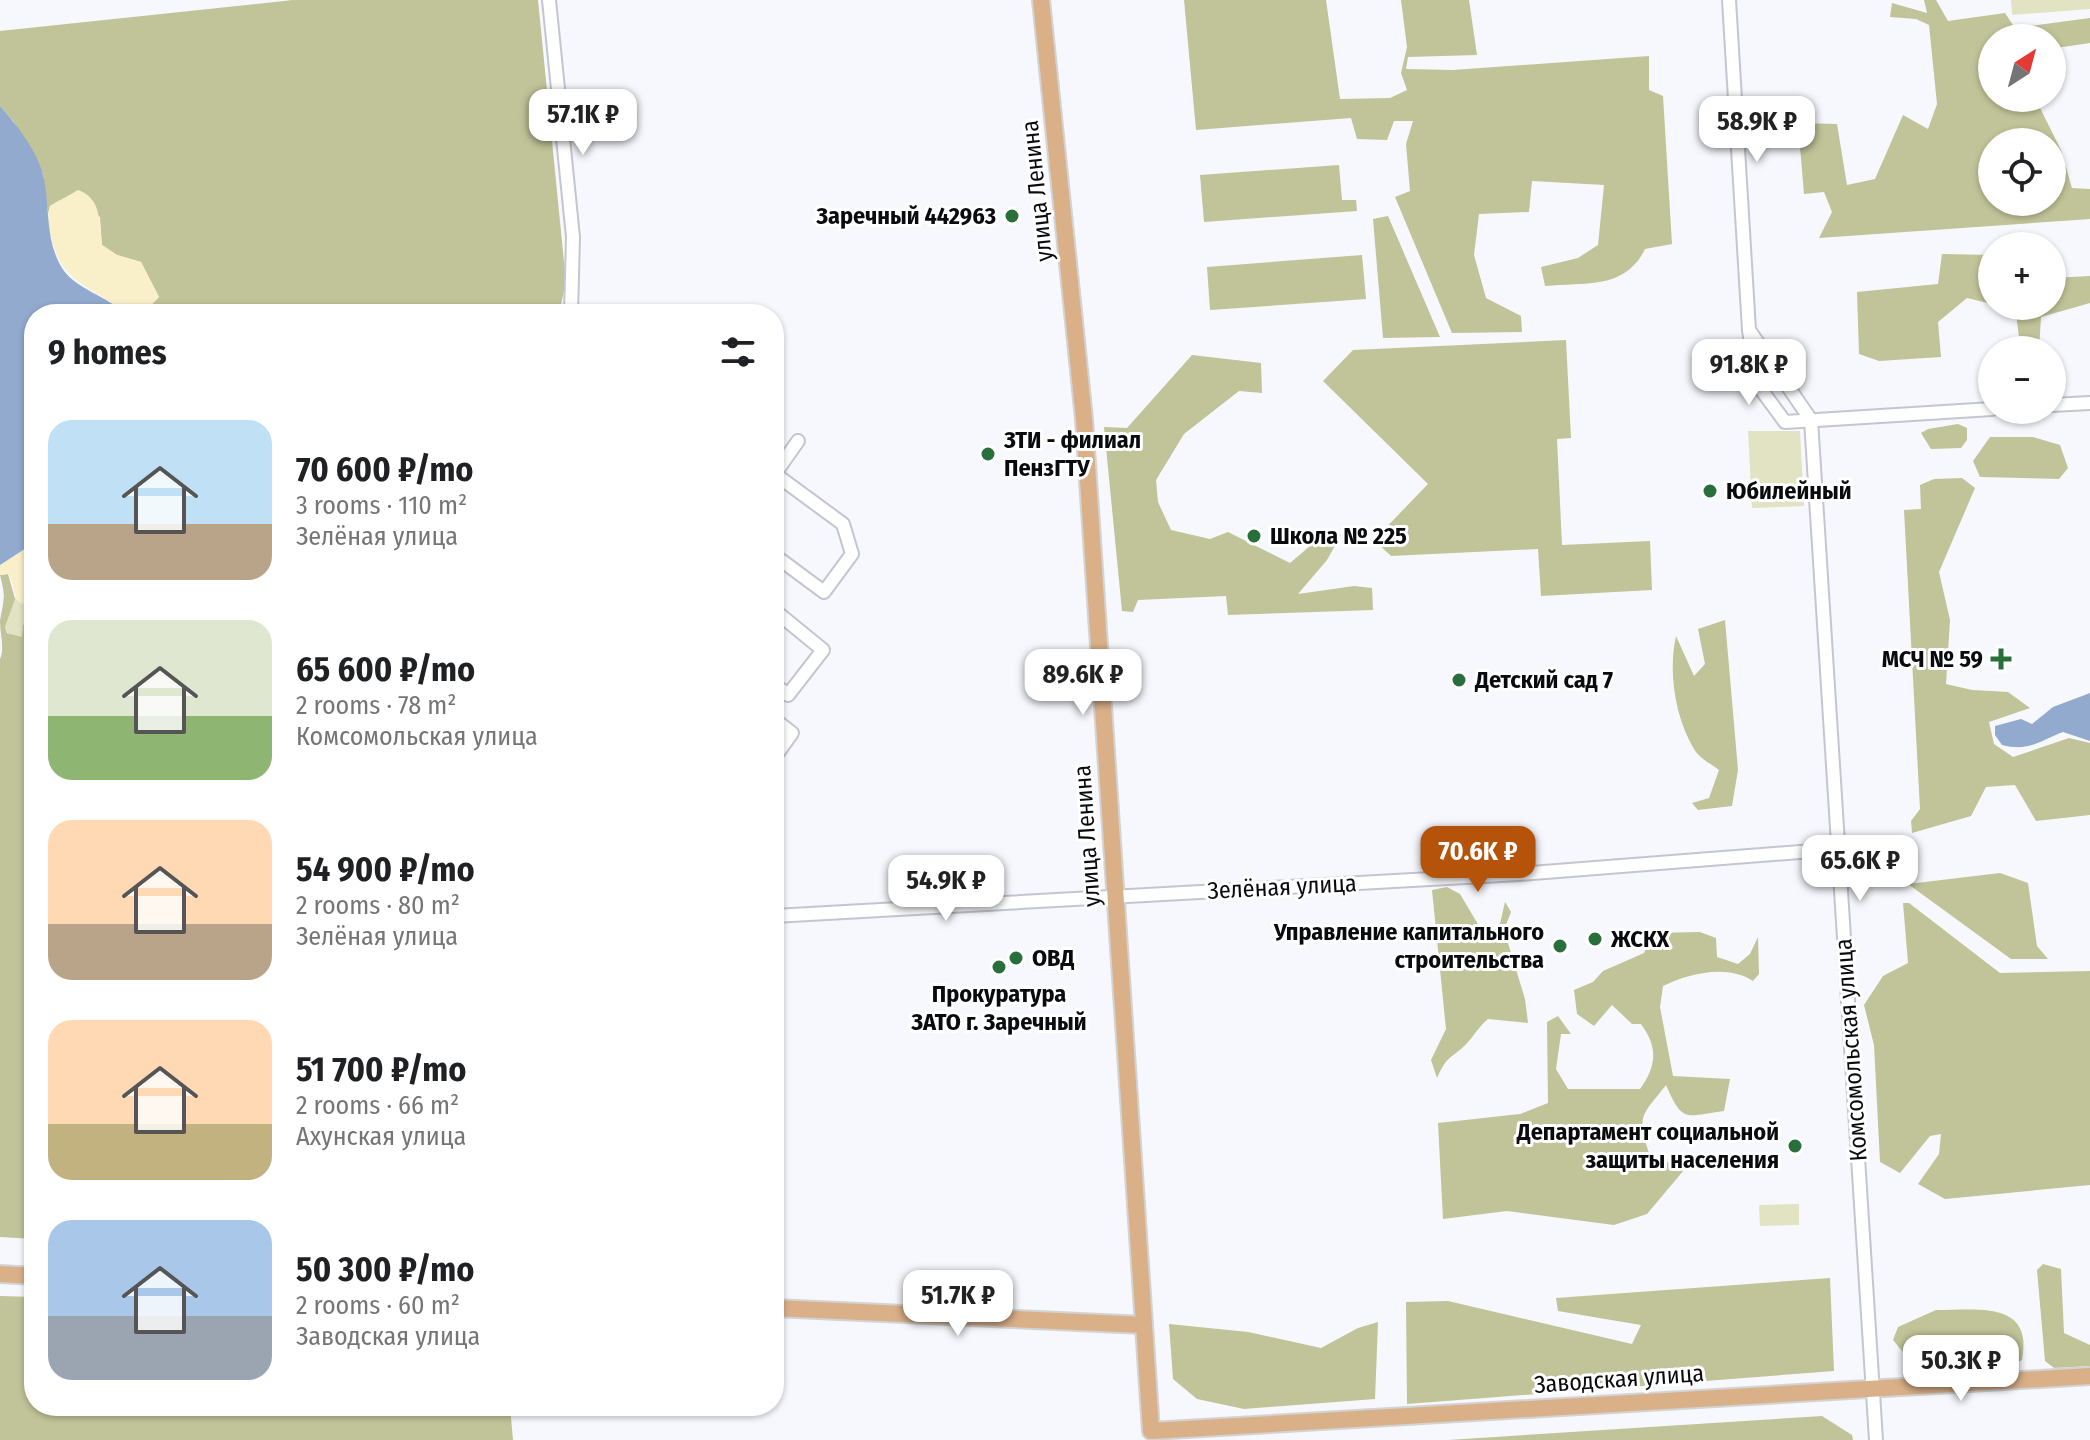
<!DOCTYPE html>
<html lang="en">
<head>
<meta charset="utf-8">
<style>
  body { margin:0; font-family:"Fira Sans Condensed",sans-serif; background:#f2f2f2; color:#202124; height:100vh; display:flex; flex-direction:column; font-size:30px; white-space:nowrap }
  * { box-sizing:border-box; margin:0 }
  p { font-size:26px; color:#757577 }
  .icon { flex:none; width:44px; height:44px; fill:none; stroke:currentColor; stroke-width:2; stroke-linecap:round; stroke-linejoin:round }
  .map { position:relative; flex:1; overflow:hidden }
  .sheet { position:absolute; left:24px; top:304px; width:760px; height:1112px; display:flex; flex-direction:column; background:#fff; border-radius:32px; box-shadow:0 2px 6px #0004 }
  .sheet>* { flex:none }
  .needle { width:52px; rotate:36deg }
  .buttons { position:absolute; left:1978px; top:24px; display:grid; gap:16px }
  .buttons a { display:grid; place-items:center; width:88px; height:88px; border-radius:50%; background:#fff; box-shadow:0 2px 6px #0004; font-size:40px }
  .price { position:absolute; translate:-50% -68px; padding:0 18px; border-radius:16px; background:#fff; color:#222; font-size:26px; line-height:52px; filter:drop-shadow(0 2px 4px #0008) }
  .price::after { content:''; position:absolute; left:50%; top:48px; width:24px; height:18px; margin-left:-12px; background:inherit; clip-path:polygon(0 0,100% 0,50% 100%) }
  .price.current { background:#b45309; color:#fff }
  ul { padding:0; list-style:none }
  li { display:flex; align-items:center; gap:24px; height:200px; padding:0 24px }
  li span { display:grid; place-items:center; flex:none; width:224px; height:160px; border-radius:24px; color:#555 }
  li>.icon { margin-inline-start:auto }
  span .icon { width:96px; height:96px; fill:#fffc; stroke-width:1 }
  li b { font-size:34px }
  h2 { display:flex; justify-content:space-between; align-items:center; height:96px; padding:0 24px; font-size:34px }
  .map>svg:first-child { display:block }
  .green { fill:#e1e3c3 }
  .forest { fill:#c1c398; fill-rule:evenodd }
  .sand { fill:#f9efc9 }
  .water { fill:#91aacd }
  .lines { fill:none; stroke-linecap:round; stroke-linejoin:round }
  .minor-casing { stroke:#c3c6d2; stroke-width:16 }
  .major-casing { stroke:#d3d3d4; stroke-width:20 }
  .minor { stroke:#fff; stroke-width:12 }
  .major { stroke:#dab088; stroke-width:16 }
  .poi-dot { fill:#286f3b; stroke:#fff; stroke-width:3 }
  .labels { text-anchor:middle; stroke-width:6; stroke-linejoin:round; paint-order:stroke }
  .street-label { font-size:24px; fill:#0a0b0f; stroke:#fff }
  .poi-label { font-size:24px; font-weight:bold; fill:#0a0b0f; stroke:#fff; text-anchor:start }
</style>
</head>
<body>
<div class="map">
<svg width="2090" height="1440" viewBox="0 0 2090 1440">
  <rect width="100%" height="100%" fill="#f7f8fd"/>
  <!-- green -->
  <g class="green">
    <polygon points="2011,0 2090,0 2090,9 2012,15"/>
    <polygon points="1748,431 1800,431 1804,506 1752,508"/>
    <polygon points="15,597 19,602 29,604 34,600 34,617 27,618 23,638 8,633 5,627"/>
    <polygon points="1799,1204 1799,1225 1760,1226 1759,1205"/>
  </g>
  <!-- forest -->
  <g class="forest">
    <polygon points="293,0 538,0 566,282 559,314 135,314 145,311 159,297 141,262 117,255 102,245 100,217 60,200 50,206 48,214 43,174 14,122 0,106 0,31"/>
    <path d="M1184 0H1326L1340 99 1390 98 1407 90 1401 73 1407 47 1401 0H1469L1477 55 1408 57 1406 69 1453 70 1649 56V90L1663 96 1672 244 1645 249C1625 290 1586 282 1545 286L1541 267 1578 258 1598 245 1604 185 1532 181 1529 212 1479 214 1474 255 1486 298 1521 316 1522 332 1452 333 1395 197 1410 191 1406 144 1413 121H1394L1387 140 1357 139 1351 118 1196 130Z"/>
    <path d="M1924 0H1936L1948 21 2005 13 2015 28 2090 18V43L2056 48 2052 54V38H1992V98H2035L2061 150 2072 188 2090 189V219L1819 238 1832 212 1824 192 1804 194 1798 123 1837 124 1847 185 1875 179 1903 115 1928 129 1937 104 1929 25 1916 19 1890 17 1892 3 1927 13ZM1992 142H2052V202H1992Z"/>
    <polygon points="1339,165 1342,200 1356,200 1357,211 1204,222 1200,175"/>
    <polygon points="1388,216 1440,337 1383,338 1373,219"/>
    <polygon points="1942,254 1992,255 1992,304 1967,298 1938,322 1941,357 1879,361 1859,354 1857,292 1938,284"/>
    <polygon points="1362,255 1366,299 1210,310 1207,267"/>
    <polygon points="2090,276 2090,303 2041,317 2039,350 2020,345 2016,314 1998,306 2052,306 2052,278"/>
    <polygon points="1566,340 1571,438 1557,439 1562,545 1650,541 1652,590 1541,596 1538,549 1391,556 1374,540 1428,484 1323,381 1353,350"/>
    <polygon points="1192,355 1261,363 1262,393 1239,391 1184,434 1156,480 1158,502 1171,530 1210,539 1228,532 1290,563 1317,540 1341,535 1327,560 1298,594 1354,586 1372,588 1373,610 1228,615 1226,596 1138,600 1133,612 1122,611 1104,427 1127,428"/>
    <polygon points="1958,424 1967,428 1967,440 1961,448 1931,449 1921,433 1928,429"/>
    <polygon points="1990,437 2033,437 2060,445 2068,468 2059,479 1980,477 1973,461"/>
    <polygon points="1962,478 1975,488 1939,572 1950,620 1946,684 1972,690 2008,692 2030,708 1989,722 1994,744 2013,757 2069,738 2090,743 2090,815 2036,821 2015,785 1986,787 1971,816 1912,833 1911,821 1920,809 1904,510 1921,509 1920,485 1934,479"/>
    <path d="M8 574 15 599 5 627 7 633 22 637 23 625 34 617V1239L0 1237V659C5 649 0 635 0 621 4 598 6 598 0 575Z"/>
    <path d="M1725 620 1738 770 1732 806 1698 810 1692 803 1709 798 1719 770C1711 764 1699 758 1694 749 1675 717 1668 672 1676 636L1694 676 1705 664 1698 629Z"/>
    <polygon points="2000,873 2028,883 2037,946 2048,959 2011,959 1908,884"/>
    <path d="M1447 887 1460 894 1485 936 1499 928 1505 902 1511 912 1504 930 1525 999 1528 1023 1488 1019C1477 1028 1472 1040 1461 1049 1446 1061 1446 1059 1437 1078L1431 1060 1446 1029 1432 890Z"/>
    <polygon points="1903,903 1909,903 2000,973 2090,971 2090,1185 1945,1199 1918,1184 1939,1154 1941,1134 1930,1136 1900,1173 1880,1162 1874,1045 1864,1005 1883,976 1908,963"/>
    <path d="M1700 932 1716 938 1717 957 1738 964 1750 954 1758 937 1759 974 1753 981C1728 964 1689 973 1663 986L1660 1007 1673 1076 1730 1079 1724 1111C1685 1116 1683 1124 1666 1085 1643 1115 1636 1114 1649 1153L1684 1170 1647 1214 1614 1225 1507 1211 1443 1219 1438 1123 1520 1114 1548 1103 1547 1022 1558 1016 1571 1034H1561L1556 1069 1568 1089H1640C1657 1066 1658 1047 1641 1024H1632L1612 1005 1594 1026 1577 1014 1574 990 1593 982 1603 971 1644 953 1652 933Z"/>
    <polygon points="2043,1264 2061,1269 2064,1333 2090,1345 2090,1366 2054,1368 2045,1361 2037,1270"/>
    <polygon points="1830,1278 1834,1371 1407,1404 1406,1302 1448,1301 1632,1344 1641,1325 1558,1311 1556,1298"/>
    <polygon points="0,1296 34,1297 34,1406 510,1406 513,1440 0,1440"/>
    <path d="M1936 1310C1977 1310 2034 1300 2022 1360L2003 1370 1920 1373 1893 1340 1898 1327Z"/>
    <polygon points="1378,1322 1375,1399 1244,1409 1197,1399 1173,1379 1169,1324 1248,1332 1321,1348 1358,1328"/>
    <polygon points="1822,1416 1852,1435 1853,1440 1448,1440"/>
  </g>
  <!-- sand -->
  <g class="sand">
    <path d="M78 190C102 198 99 223 102 245L117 255 141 262 159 297 145 311 126 314C92 284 62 286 51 236 48 225 47 217 50 206Z"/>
    <path d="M34 543V600L22 604C11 595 16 584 8 574L0 575V565Z"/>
  </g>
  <!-- water -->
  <g class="water">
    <path d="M0 106C17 125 39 153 44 179 50 209 45 240 62 268 75 289 107 296 126 314H34V543L0 565Z"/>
    <path d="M2090 693V741L2063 732C2039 741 2029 752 2002 745L1995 735V726L2021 719 2032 724 2053 707Z"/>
  </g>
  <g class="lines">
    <defs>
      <g id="minor">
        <polyline points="549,0 573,237 571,314"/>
        <polyline points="1729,0 1749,330 1757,384 1785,422 1992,409"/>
        <polyline points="1749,330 1811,420 1876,1440"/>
        <polyline points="2052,405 2090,403"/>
        <polyline points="774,475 798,441"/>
        <polyline points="774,555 824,592 852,554 843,524 775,474"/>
        <polyline points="774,610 823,650 788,695 774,684"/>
        <polyline points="774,719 792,733 774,758"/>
        <polyline points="774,916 1519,874 1838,849"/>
      </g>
      <g id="major">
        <polyline points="1041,0 1084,419 1151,1431 2090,1376"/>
        <polyline points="0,1274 34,1276"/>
        <polyline points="774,1308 1144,1325"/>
      </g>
    </defs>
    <!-- minor casing -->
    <use href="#minor" class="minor-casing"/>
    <!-- major casing -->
    <use href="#major" class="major-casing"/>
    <!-- minor -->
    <use href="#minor" class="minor"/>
    <!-- major -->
    <use href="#major" class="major"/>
  </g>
  <!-- markers -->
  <g class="poi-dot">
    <circle cx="1012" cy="216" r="8"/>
    <circle cx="988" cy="454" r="8"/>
    <circle cx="1710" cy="491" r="8"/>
    <circle cx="1254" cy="536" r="8"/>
    <path d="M1997 647h8v8h8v8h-8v8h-8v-8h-8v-8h8z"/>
    <circle cx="1459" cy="680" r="8"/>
    <circle cx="1595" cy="939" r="8"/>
    <circle cx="1560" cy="946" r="8"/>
    <circle cx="1016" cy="958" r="8"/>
    <circle cx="999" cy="967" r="8"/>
    <circle cx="1795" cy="1146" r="8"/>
  </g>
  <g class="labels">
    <!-- street labels -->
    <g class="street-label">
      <text transform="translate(1037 191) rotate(-96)" y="8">улица Ленина</text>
      <text transform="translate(1087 836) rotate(-94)" y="8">улица Ленина</text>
      <text transform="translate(1282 887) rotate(-3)" y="8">Зелёная улица</text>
      <text transform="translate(1851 1050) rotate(-94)" y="8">Комсомольская улица</text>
      <text transform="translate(1619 1379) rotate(-4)" y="8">Заводская улица</text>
    </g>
    <!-- poi labels -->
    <g class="poi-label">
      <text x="996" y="224" text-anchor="end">Заречный 442963</text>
      <text x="1004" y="448">ЗТИ - филиал<tspan x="1004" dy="28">ПензГТУ</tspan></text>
      <text x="1726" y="499">Юбилейный</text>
      <text x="1270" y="544">Школа № 225</text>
      <text x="1983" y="667" text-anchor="end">МСЧ № 59</text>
      <text x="1475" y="688">Детский сад 7</text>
      <text x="1544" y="940" text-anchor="end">Управление капитального<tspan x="1544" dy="28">строительства</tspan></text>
      <text x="1611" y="947">ЖСКХ</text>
      <text x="1032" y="966">ОВД</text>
      <text x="999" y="1002" text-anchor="middle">Прокуратура<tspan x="999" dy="28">ЗАТО г. Заречный</tspan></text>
      <text x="1779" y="1140" text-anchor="end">Департамент социальной<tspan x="1779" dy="28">защиты населения</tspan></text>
    </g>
  </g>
</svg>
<div class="buttons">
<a><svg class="needle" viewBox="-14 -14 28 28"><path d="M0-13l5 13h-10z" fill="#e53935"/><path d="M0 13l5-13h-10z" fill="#757577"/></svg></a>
<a><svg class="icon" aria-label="locate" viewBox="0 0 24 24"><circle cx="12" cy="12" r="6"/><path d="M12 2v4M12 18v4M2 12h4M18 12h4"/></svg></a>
<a>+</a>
<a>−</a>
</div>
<b class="price" style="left:583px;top:157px">57.1K ₽</b>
<b class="price" style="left:1757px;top:164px">58.9K ₽</b>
<b class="price" style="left:1749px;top:407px">91.8K ₽</b>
<b class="price" style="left:1083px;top:717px">89.6K ₽</b>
<b class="price current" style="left:1478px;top:894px">70.6K ₽</b>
<b class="price" style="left:1860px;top:903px">65.6K ₽</b>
<b class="price" style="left:946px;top:923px">54.9K ₽</b>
<b class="price" style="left:958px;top:1338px">51.7K ₽</b>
<b class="price" style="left:1961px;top:1403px">50.3K ₽</b>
<section class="sheet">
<h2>9 homes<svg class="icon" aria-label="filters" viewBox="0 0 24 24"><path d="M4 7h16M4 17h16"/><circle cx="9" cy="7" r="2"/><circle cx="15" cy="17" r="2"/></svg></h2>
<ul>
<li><span style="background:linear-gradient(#bfe0f5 65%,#b9a48a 0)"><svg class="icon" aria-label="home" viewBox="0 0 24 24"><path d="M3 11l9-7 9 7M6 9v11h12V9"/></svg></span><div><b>70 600 ₽/mo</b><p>3 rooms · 110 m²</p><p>Зелёная улица</p></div></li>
<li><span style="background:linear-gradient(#dfe7d0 60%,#8fb573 0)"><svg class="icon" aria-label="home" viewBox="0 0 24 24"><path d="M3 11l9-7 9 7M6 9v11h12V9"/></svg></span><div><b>65 600 ₽/mo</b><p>2 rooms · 78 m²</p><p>Комсомольская улица</p></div></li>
<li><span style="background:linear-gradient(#ffd9b3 65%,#b9a48a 0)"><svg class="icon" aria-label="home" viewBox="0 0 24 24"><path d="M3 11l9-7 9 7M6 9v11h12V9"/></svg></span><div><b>54 900 ₽/mo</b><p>2 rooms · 80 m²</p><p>Зелёная улица</p></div></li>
<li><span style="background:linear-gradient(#ffd9b3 65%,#c2b280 0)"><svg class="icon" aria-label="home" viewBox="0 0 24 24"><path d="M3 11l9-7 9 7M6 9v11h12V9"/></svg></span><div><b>51 700 ₽/mo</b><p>2 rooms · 66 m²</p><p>Ахунская улица</p></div></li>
<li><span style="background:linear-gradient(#a9c7e8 60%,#9aa5b1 0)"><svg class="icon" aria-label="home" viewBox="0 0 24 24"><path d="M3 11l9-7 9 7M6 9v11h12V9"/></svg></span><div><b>50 300 ₽/mo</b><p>2 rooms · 60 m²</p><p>Заводская улица</p></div></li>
</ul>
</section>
</div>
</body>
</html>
